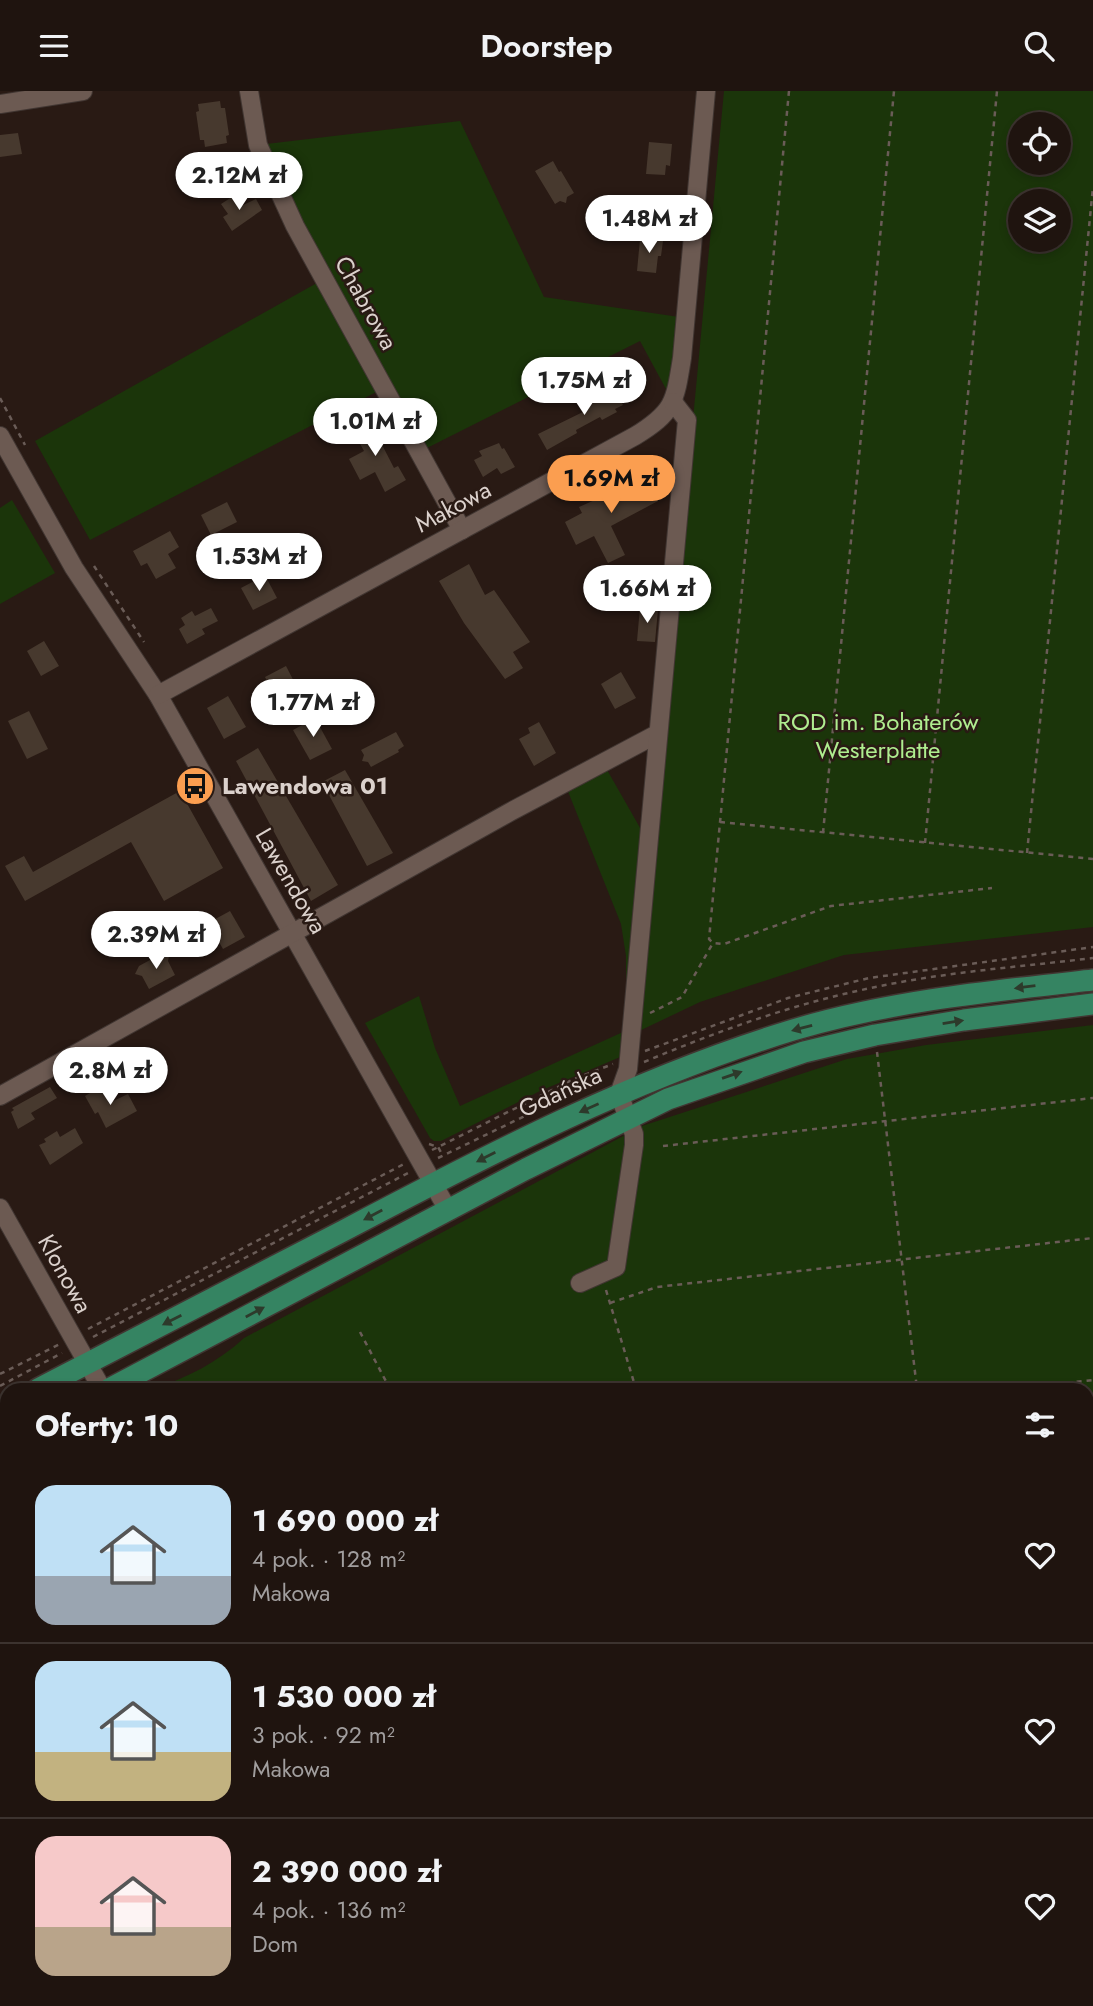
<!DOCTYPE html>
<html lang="pl">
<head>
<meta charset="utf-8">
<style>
  body { margin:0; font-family:Jost,sans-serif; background:#271d18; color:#f1f3f6; height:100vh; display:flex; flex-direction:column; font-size:26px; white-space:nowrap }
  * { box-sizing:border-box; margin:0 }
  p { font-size:23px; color:#a19e9e }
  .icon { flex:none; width:38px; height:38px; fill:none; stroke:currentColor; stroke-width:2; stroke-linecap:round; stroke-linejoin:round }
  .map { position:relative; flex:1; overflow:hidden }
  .side { position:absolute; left:0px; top:1292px; width:1094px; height:625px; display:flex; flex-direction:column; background:#1f140f; border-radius:21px 21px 0 0; box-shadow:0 4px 10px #0003,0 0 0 2px #3c332f }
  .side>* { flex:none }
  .tools { position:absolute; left:1008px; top:21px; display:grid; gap:14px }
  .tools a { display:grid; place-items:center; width:63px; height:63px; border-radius:50%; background:#1f140f; box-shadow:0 4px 10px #0003,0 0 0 2px #3c332f; font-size:35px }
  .price { position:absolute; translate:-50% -60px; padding:0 16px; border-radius:24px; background:#fff; color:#222; font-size:23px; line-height:46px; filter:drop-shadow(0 2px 4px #0008) }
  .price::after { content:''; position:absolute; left:50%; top:42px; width:21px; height:16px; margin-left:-10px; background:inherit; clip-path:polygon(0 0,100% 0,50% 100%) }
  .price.selected { background:#fb9e50; color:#111 }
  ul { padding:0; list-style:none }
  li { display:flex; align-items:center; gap:21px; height:175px; padding:0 35px }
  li+li { border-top:2px solid #3c332f }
  li span { display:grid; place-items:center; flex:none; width:196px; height:140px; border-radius:21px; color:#555 }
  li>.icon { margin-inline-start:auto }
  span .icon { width:84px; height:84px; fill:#fffc; stroke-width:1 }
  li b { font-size:30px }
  h2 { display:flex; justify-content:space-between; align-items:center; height:84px; padding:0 35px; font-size:30px }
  header { display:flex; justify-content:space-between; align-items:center; height:91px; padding:0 35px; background:#1f140f; font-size:32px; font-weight:600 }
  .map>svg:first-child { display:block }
  .green { fill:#1b350a; fill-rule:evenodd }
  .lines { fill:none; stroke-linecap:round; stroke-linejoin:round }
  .stream { stroke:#000815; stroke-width:4.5 }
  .building { fill:#47392e }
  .minor-casing { stroke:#413632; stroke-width:20 }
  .major-casing { stroke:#413632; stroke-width:24 }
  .path { stroke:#6a5c57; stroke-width:2.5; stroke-dasharray:5 5; stroke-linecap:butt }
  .minor { stroke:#6c5a52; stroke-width:18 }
  .major { stroke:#358462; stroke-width:21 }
  .oneway { fill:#2d3a2b }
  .labels { text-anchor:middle; stroke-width:5; stroke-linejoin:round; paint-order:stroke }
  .street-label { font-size:24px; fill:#dbd1cc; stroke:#291a14 }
  .park-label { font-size:24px; fill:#afed8f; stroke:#291a14 }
  .poi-label { font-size:24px; font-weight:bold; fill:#dbd1cc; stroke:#291a14; text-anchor:start }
</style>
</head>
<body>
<header><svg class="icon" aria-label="menu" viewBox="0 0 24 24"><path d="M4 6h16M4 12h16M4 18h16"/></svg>Doorstep<svg class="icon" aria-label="search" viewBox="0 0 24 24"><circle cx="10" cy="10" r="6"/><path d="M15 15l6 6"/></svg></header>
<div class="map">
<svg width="1093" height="1915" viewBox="0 0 1093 1915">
  <rect width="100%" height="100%" fill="#291a14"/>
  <!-- green -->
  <g class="green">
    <path d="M724 0H1093V836L844 864 700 911 635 942ZM1020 33H1059V72H1020ZM1020 110H1059V149H1020Z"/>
    <polygon points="460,30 544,206 686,227 673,311 640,250 419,361 384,297 90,449 35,350 324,188 258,54"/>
    <polygon points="12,409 55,482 0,513 0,417"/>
    <polygon points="606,677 643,742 625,964 540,1000 441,1050 434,1050 430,1047 365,932 419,905 435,957 460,1015 623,941 626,912 626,865 621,833 567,698"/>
    <path d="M1093 934V1915H0V1874L7 1873V1909H1087V1298H153C187 1287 218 1271 244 1247L642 1035 847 968 926 954Z"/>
  </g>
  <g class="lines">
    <!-- stream -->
    <g class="stream">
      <polyline points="1087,1900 1093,1892"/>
      <polyline points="333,1909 350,1915"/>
      <polyline points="179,1915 205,1909"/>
      <polyline points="1073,1915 1080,1909"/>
    </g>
  </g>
  <!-- building -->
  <g class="building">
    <polygon points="220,10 221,17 225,17 229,44 226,45 227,52 205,56 204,49 200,49 196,21 199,20 198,13"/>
    <polygon points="18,42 22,63 0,66 0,44"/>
    <polygon points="649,51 672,53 670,75 666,74 665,84 646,83"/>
    <polygon points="553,70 559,81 561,80 574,102 567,106 566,112 560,110 555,113 535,80"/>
    <polygon points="235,104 241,115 256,108 262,119 232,140 223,126 228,123 221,113"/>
    <polygon points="640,148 663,150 661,165 658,165 656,182 637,180"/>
    <polygon points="612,293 623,314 615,318 617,321 602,329 600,326 576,339 577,342 547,359 538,343 587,319 582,309"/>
    <polygon points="374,329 382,344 378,346 394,377 398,375 406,389 385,401 375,381 360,389 349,368 364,360 353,340"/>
    <polygon points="499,352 502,358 504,357 515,376 501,383 497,377 483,386 474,369 482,365 479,360"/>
    <polygon points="642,381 658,410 611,435 625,464 608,472 594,445 576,454 565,431 582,422 579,416 597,408"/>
    <polygon points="227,411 237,431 211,444 201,424"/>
    <polygon points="170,440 179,456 168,463 176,477 156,488 147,472 141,475 133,460"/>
    <polygon points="469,473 485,504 494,499 530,551 513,561 523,577 505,588 464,532 439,490"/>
    <polygon points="265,484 277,507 253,519 241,497"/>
    <polygon points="640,516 658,518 655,551 637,550"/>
    <polygon points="211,517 218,530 202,538 205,543 187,553 179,538 185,534 181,527 192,520 195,525"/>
    <polygon points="44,550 59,575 41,585 27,560"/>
    <polygon points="286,575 302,606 281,617 265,586"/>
    <polygon points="621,581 636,607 615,618 601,593"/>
    <polygon points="228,605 246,636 224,648 207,617"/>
    <polygon points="29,620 48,658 27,668 8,630"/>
    <polygon points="315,627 332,658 310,669 293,639"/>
    <polygon points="539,631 556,662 534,675 519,648 530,642 528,637"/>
    <polygon points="396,641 404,655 398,659 399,661 371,676 368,671 362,670 364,664 361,659"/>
    <polygon points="258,657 338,794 311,810 236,670"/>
    <polygon points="345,679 393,762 367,775 322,691"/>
    <polygon points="180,700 223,777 164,810 131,751 25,810 5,775 24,765 33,781"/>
    <polygon points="230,820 245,846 223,858 208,832"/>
    <polygon points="161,863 169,865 168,870 175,884 149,898 142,885 135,883 139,875"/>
    <polygon points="50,996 57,1007 31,1022 35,1028 18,1038 11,1021 14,1019 12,1017"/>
    <polygon points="100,996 109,1012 128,1003 137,1020 106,1037 98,1021 95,1023 85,1005"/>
    <polygon points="75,1037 83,1052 50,1074 39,1054 46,1051 44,1048 57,1040 60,1046"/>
  </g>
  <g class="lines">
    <defs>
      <g id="minor">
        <polyline points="249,0 258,54 295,135 462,439"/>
        <polyline points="0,13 83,0"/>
        <polyline points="0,345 74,477 158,604 448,1119"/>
        <path d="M158 604 635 345C674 321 675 311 682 267L706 0"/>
        <polyline points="0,1005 510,721 657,643"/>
        <polyline points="0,1117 102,1298"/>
        <polyline points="580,1192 616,1176 634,1054 634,1043 619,1003 628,978 687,329 673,311"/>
        <polyline points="0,1865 7,1864"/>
      </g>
      <g id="major">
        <path d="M38 1298C140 1245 242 1193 343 1140 489 1063 635 987 793 939 890 910 993 900 1093 889"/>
        <polyline points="109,1298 526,1078 668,1008 804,961 875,944 964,929 1093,913"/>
        <polyline points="0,1318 7,1315"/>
        <polyline points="0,1356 7,1352"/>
      </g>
    </defs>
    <!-- minor casing -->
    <use href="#minor" class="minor-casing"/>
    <!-- major casing -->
    <use href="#major" class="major-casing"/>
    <!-- path -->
    <g class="path">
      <polyline points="789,0 709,848 713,852 724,853 831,815 992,797"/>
      <polyline points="0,307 25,354"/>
      <polyline points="94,475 144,551"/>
      <polyline points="720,731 1093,768"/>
      <polyline points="823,742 894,0"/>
      <polyline points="925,752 997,0"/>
      <polyline points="1027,762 1093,96"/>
      <polyline points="650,922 682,906 713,852"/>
      <polyline points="645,960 788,907 869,887 1093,856"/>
      <polyline points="877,961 917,1298"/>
      <path d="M644 971C718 940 793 913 871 897 944 881 1019 876 1093 867"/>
      <polyline points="429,1053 438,1056 443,1065"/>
      <polyline points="663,1055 1093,1007"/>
      <polyline points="432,1059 574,988 613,973"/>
      <polyline points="438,1067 529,1023"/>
      <polyline points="606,1199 636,1298"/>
      <polyline points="610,1212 657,1196 1093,1147"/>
      <polyline points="88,1238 404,1073"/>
      <polyline points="360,1241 390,1298"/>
      <polyline points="93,1246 410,1081"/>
      <polyline points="0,1283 60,1253"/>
      <polyline points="257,1292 261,1298"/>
      <polyline points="0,1295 62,1262"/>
      <polyline points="604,1298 634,1291"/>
      <polyline points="1007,1298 1093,1289"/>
      <polyline points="0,1384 7,1393"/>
      <polyline points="1087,1428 1093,1428"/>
      <polyline points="1087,1569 1093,1568"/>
      <polyline points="1087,1710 1093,1709"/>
      <polyline points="1087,1852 1093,1851"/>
      <polyline points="266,1915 271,1909"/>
    </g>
    <!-- minor -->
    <use href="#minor" class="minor"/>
    <!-- major -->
    <use href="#major" class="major"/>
  </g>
  <!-- one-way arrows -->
  <defs><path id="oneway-solid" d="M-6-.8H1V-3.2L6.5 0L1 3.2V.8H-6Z" transform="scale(1.75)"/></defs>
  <g class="oneway">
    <use href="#oneway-solid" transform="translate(1025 896) rotate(173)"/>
    <use href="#oneway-solid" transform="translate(953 931) rotate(-9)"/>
    <use href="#oneway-solid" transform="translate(802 937) rotate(165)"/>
    <use href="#oneway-solid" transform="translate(732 984) rotate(-19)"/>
    <use href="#oneway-solid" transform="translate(589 1017) rotate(156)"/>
    <use href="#oneway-solid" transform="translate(486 1066) rotate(153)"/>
    <use href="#oneway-solid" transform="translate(373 1124) rotate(152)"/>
    <use href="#oneway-solid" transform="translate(255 1221) rotate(-28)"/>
    <use href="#oneway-solid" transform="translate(172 1229) rotate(153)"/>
  </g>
  <!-- icons -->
  <defs>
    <symbol id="bus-disc" viewBox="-11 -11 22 22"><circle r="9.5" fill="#fb9e50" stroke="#291a14"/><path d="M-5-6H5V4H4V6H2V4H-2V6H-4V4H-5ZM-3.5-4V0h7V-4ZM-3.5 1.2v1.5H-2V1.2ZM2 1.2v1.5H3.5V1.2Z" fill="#111"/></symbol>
  </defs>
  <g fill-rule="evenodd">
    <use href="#bus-disc" x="173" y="673" width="44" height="44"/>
  </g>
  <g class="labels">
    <!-- street labels -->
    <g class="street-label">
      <text transform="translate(366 212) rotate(61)" y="8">Chabrowa</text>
      <text transform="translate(453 416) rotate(-28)" y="8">Makowa</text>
      <text transform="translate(291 790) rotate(60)" y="8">Lawendowa</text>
      <text transform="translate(560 1001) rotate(-25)" y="8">Gdańska</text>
      <text transform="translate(65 1183) rotate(61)" y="8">Klonowa</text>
    </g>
    <!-- park labels -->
    <g class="park-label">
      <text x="878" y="639">ROD im. Bohaterów<tspan x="878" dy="28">Westerplatte</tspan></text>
    </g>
    <!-- poi labels -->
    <g class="poi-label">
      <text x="222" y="703">Lawendowa 01</text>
    </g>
  </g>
</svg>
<div class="tools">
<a><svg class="icon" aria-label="locate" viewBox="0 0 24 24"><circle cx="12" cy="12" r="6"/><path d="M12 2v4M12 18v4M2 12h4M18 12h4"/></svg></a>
<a><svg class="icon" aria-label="layers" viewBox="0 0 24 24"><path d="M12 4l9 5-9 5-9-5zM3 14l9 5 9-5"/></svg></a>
</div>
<b class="price" style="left:239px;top:121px">2.12M zł</b>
<b class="price" style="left:649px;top:164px">1.48M zł</b>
<b class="price" style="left:584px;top:326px">1.75M zł</b>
<b class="price" style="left:375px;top:367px">1.01M zł</b>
<b class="price selected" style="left:611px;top:424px">1.69M zł</b>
<b class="price" style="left:259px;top:502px">1.53M zł</b>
<b class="price" style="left:647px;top:534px">1.66M zł</b>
<b class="price" style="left:313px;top:648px">1.77M zł</b>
<b class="price" style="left:156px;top:880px">2.39M zł</b>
<b class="price" style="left:110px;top:1016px">2.8M zł</b>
<section class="side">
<h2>Oferty: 10<svg class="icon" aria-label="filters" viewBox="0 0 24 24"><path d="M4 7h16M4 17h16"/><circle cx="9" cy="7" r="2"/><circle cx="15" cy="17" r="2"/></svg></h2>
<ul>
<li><span style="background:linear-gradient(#bfe0f5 65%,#9aa5b1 0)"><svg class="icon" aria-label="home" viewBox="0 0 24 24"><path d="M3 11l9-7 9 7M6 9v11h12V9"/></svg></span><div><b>1 690 000 zł</b><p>4 pok. · 128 m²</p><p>Makowa</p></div><svg class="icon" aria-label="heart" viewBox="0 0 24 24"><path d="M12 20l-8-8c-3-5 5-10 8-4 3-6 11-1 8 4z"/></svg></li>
<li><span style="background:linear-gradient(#bfe0f5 65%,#c2b280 0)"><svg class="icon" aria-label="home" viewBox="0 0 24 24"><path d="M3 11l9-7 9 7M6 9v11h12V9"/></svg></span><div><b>1 530 000 zł</b><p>3 pok. · 92 m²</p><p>Makowa</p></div><svg class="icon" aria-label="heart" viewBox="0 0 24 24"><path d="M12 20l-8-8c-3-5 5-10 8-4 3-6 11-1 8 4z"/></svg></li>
<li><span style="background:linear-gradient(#f6c9c9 65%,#b9a48a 0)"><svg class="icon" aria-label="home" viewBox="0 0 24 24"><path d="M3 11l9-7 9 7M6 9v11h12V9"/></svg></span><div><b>2 390 000 zł</b><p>4 pok. · 136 m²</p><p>Dom</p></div><svg class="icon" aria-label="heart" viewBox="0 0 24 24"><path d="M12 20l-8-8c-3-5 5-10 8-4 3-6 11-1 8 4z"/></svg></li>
</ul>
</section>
</div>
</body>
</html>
